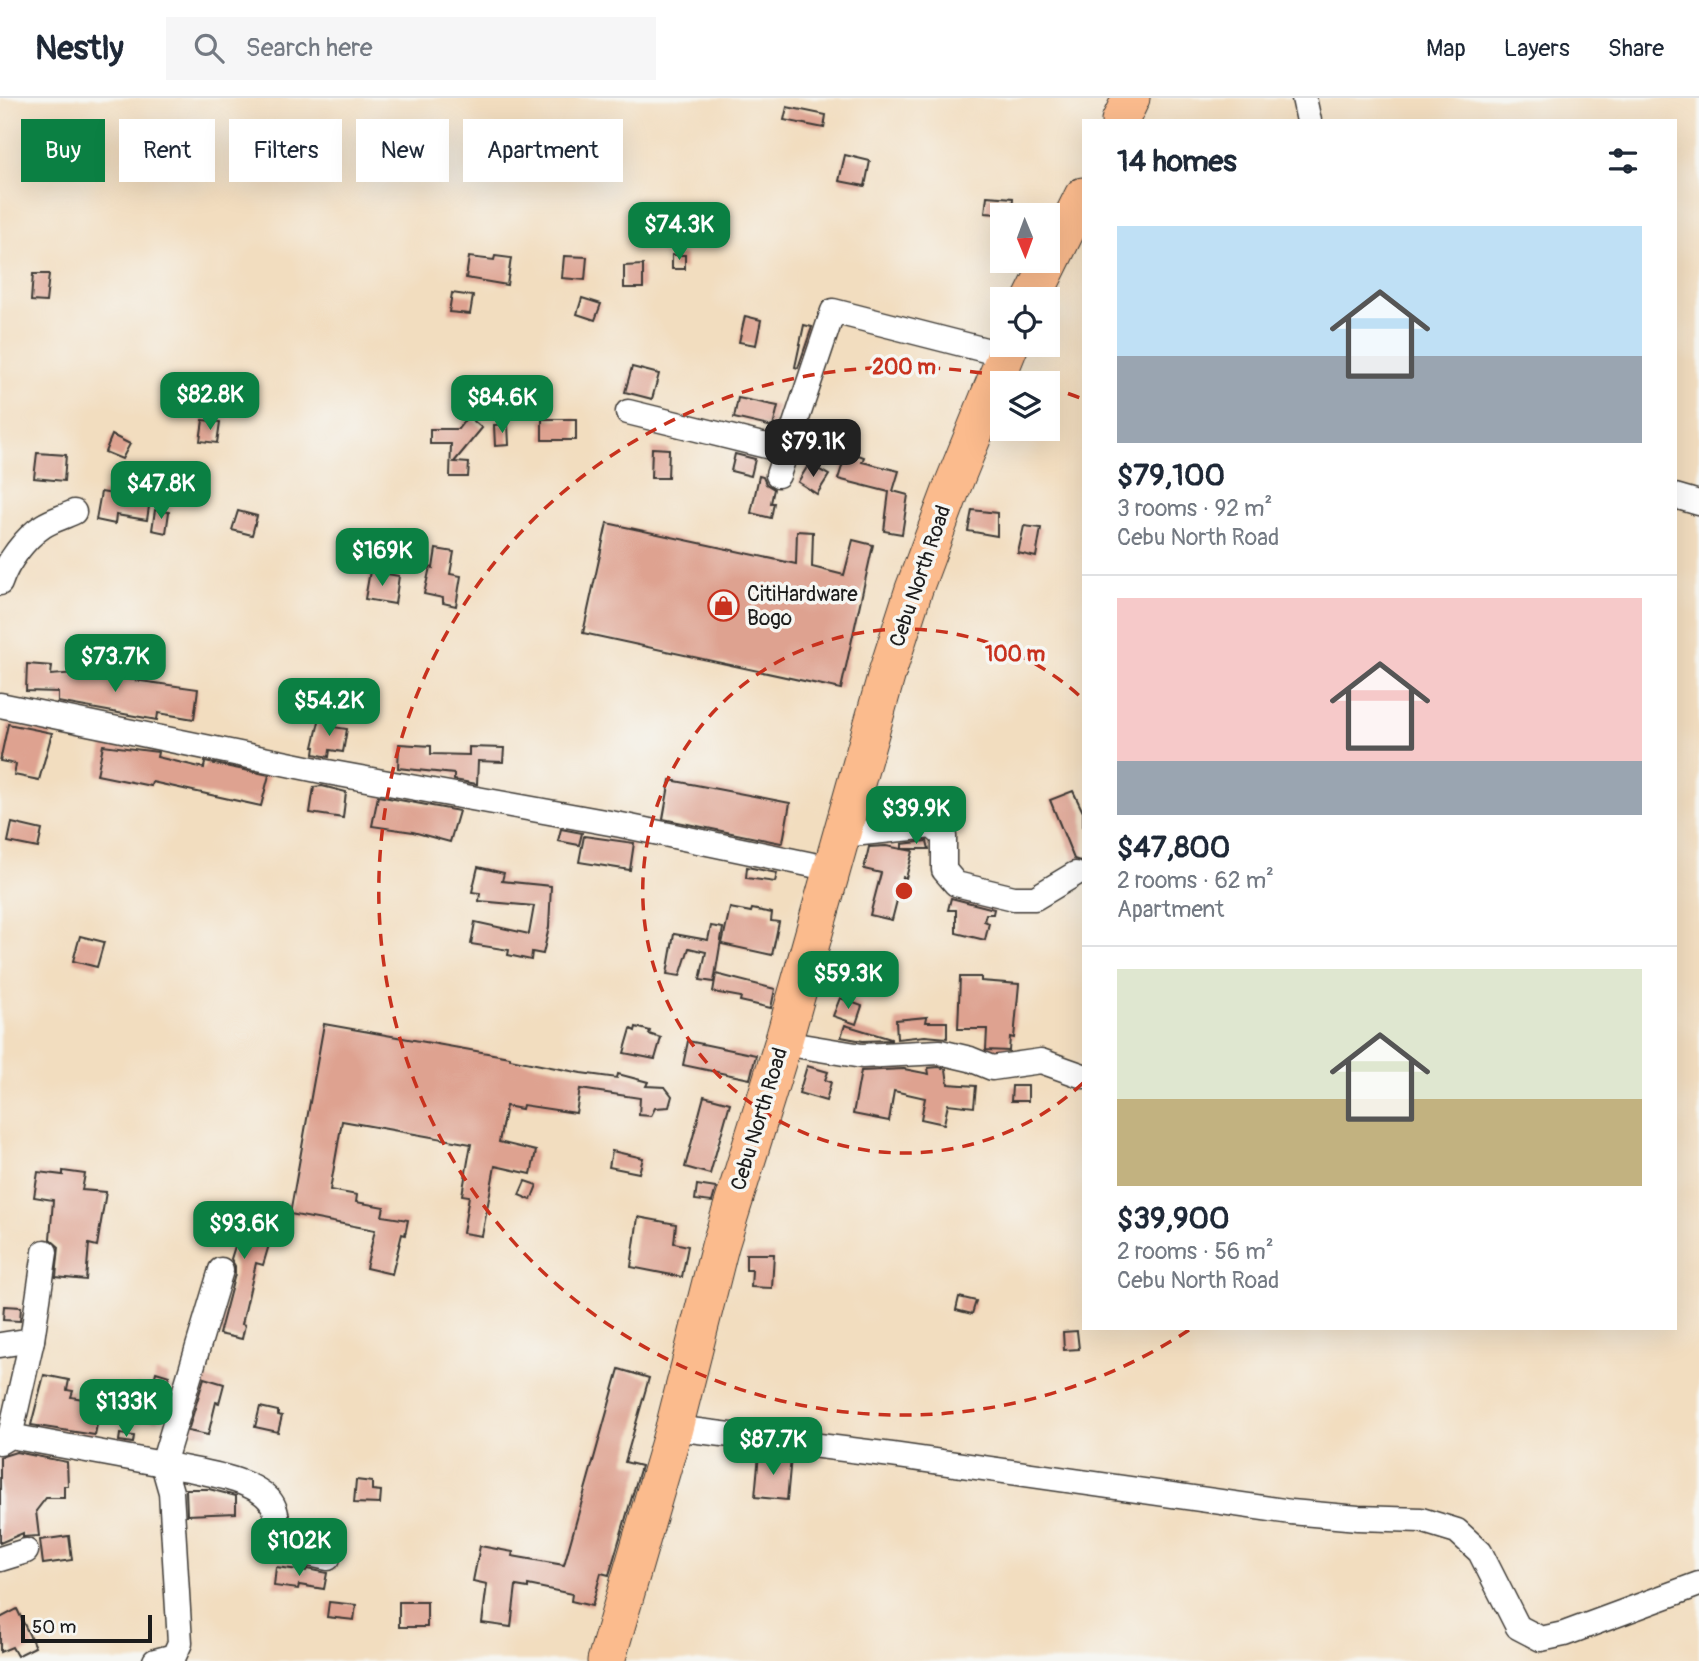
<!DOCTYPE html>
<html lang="en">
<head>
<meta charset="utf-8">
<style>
  body { margin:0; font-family:Pangolin,sans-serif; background:#f6f6f7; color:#1f2937; height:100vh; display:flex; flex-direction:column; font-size:26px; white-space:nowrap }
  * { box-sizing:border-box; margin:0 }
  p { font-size:23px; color:#747a83 }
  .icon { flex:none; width:38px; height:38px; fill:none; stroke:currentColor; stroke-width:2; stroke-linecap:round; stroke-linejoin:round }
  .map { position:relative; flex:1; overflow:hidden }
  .panel { position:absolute; left:1082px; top:21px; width:595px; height:1211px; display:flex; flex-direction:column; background:#fff; border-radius:0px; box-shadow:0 7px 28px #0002 }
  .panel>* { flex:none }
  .guide { position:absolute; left:21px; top:21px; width:665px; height:63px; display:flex; gap:14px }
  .needle { width:46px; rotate:179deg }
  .tools { position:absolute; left:990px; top:105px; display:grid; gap:14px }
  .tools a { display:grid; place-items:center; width:70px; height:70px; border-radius:0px; background:#fff; box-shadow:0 7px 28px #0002; font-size:35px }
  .scale { position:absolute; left:21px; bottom:18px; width:131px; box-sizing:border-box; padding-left:7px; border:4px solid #1c1c1c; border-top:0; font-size:19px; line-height:24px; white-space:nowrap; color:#1c1c1c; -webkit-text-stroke:5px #f6f6f2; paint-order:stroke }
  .price { position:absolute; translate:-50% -60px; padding:0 16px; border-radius:14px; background:#0b8043; color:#fff; font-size:23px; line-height:46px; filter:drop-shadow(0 2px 4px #0008) }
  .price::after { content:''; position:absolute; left:50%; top:42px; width:21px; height:16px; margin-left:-10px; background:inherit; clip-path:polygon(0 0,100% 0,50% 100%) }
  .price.selected { background:#222; color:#fff }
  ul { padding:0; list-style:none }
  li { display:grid; align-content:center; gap:14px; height:371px; padding:0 35px }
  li+li { border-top:2px solid #e0e1e3 }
  li span { display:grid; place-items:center; height:217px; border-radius:0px; color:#555 }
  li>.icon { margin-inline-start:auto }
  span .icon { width:126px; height:126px; fill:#fffc; stroke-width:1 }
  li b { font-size:30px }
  h2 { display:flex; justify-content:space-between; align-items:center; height:84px; padding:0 35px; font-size:30px }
  .pill { padding:0 24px; border-radius:0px; background:#fff; box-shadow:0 7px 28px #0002; font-size:24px; line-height:63px }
  .pill.selected { background:#0b8043; color:#fff }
  header { display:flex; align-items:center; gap:42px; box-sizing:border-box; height:98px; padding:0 35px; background:#fff; border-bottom:2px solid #e0e1e3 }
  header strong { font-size:33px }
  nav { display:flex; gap:38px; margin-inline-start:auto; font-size:24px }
  .search { width:490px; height:63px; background:#f6f6f7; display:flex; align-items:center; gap:18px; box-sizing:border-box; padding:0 24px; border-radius:0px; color:#747a83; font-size:26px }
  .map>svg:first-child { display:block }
  .building { fill:#dea290 }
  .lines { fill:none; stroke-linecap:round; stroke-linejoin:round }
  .minor-casing { stroke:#3c3934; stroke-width:27 }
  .highway-casing { stroke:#3c3934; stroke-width:39 }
  .minor { stroke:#fff; stroke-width:24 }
  .highway { stroke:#fbbb8d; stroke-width:37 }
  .ring { fill:none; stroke:#c8321e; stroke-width:3.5; stroke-dasharray:12 9 }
  .labels { text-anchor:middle; stroke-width:7; stroke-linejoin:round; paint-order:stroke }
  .street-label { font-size:21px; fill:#1c1c1c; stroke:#f6f6f2 }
  .poi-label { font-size:21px; fill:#1c1c1c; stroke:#f6f6f2; text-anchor:start }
  .centre { fill:#c8321e; stroke:#f6f6f2; stroke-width:3.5 }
  .ring-label { font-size:21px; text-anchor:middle; font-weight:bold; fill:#c8321e; stroke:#f6f6f2; stroke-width:7; stroke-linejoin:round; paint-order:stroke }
</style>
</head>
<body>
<header>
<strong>Nestly</strong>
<div class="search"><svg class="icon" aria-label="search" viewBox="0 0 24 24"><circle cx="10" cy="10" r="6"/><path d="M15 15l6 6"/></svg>Search here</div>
<nav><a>Map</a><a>Layers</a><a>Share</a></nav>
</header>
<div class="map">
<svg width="1699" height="1563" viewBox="0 0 1699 1563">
  <rect width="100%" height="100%" fill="#f6f6f2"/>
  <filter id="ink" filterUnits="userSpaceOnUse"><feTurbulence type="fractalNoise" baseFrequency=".0143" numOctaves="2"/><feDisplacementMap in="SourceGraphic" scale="14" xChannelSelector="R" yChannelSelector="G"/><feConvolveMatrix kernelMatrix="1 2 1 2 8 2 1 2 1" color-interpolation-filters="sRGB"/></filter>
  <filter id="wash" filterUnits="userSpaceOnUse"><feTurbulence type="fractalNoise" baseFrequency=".00686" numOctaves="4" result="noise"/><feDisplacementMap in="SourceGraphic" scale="28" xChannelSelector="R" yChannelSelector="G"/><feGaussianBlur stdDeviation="1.57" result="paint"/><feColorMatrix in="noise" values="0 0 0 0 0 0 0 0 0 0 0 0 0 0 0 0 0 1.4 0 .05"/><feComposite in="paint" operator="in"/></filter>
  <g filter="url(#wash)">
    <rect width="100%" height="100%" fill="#f2ddbf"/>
    <g id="blocks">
      <!-- building -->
      <g class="building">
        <polygon points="787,9 826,17 824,30 784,22"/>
        <polygon points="845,57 870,63 865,88 839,83"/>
        <polygon points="987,98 1013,100 1012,117 985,115"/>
        <rect x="672" y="157" width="13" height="14"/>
        <polygon points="495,158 511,160 507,187 466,180 469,159 494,162"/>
        <polygon points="564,158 587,159 585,182 562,180"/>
        <polygon points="643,167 643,190 624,190 624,168"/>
        <polygon points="33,176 49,176 46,204 31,203"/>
        <polygon points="452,195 473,198 470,216 449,214"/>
        <polygon points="582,200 601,206 595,222 577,216"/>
        <polygon points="745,218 761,222 756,247 739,244"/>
        <polygon points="804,227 812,229 798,270 795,269"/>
        <polygon points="632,269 659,276 652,301 625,294"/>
        <polygon points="738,300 778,308 773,329 734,320"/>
        <polygon points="468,318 482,330 454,364 469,365 468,379 450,379 451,346 430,346 430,331 458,331"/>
        <rect x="542" y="321" width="34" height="21"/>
        <polygon points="203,322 220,324 217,345 200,343"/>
        <polygon points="508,326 509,347 495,348 494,327"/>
        <polygon points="112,337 130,346 122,361 105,354"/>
        <polygon points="652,350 669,351 668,380 651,380"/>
        <polygon points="847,353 864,359 862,364 899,373 893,393 908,397 902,436 884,433 889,394 838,381"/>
        <polygon points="37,355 66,357 64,383 34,380"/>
        <polygon points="735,356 755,361 751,378 731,373"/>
        <polygon points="809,366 829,377 817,396 798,384"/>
        <polygon points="759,378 763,379 766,386 774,391 771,405 774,405 771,420 751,415"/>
        <polygon points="101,394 150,402 147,422 116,417 115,426 96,422"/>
        <polygon points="155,412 169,414 166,435 152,432"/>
        <polygon points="972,412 997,415 997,438 968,433"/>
        <polygon points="238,413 257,418 252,437 232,432"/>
        <polygon points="607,425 796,466 797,433 813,434 812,469 844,477 853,442 873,447 841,591 583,535"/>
        <polygon points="1024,428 1041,430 1036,459 1018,455"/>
        <polygon points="436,451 454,454 450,476 461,478 456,508 443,505 443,500 424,496 430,469 433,470"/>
        <polygon points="370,473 399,478 395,506 365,501"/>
        <polygon points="27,566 52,568 51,577 77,575 78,578 112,579 198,591 194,621 158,615 157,622 58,604 58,594 26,593"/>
        <polygon points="320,619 334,621 333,629 347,631 343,654 330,652 329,659 314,656 315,649 313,649"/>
        <polygon points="8,626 52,635 39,682 14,677 16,666 0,663"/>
        <polygon points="399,646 431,648 431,656 469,657 469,649 504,650 503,664 478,663 477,686 454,682 454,676 398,670"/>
        <polygon points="103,647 158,654 157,659 204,670 205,664 269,677 261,708 152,684 151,688 97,677"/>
        <polygon points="670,682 790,705 783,744 781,745 663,721"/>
        <polygon points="322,688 346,694 343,720 310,715 314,689"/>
        <polygon points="1073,693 1083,714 1083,764 1074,761 1050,702"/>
        <polygon points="378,698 459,713 450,744 413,734 372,728"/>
        <polygon points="12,725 42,732 38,750 8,744"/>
        <polygon points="561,731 582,735 579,747 558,743"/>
        <polygon points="584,738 634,745 630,772 579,764"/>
        <polygon points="927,743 929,751 902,751 902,746"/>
        <polygon points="886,748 913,753 906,780 903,779 892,822 870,817 881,775 864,771 869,749"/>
        <polygon points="478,769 504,775 502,783 551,788 549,829 543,856 532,854 531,862 508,857 509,852 471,846 475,824 529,836 534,808 479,803 480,795 472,794"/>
        <polygon points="747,769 777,775 775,784 746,780"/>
        <polygon points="951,800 994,811 993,816 986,816 984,823 989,825 985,842 956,835 956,812 948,812"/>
        <polygon points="730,810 751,814 752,811 772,815 771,823 779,824 772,857 722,846"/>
        <polygon points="711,828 723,830 714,884 700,882 706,854 689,850 680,878 667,876 674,836 708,842"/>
        <polygon points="80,838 104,844 97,869 73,863"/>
        <polygon points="716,876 775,891 771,910 740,903 741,899 713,894"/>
        <polygon points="960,879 981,879 981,883 1019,886 1014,940 1010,939 1009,953 986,952 987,931 958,931"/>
        <polygon points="840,900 862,908 856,926 833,918"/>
        <polygon points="927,919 926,924 947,924 947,940 925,938 897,941 896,922"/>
        <polygon points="324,926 510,959 510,961 581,975 617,980 618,976 648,984 646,988 665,989 672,998 669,1009 655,1010 651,1018 639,1017 640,1000 580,991 576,1015 523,1007 522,1011 506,1008 499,1044 536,1053 531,1076 495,1068 482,1138 463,1135 469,1098 462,1097 471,1046 342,1023 330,1092 357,1097 356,1104 384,1109 382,1118 408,1122 405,1137 402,1136 392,1176 366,1170 375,1132 290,1116"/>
        <polygon points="845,927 891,941 891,942 863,943 841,939"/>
        <polygon points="636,929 650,933 649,936 661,940 655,961 624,955 631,931 635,933"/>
        <polygon points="688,943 756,957 750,981 683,967"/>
        <polygon points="807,968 828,974 825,982 831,984 826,1003 799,995"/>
        <polygon points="939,969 946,971 948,986 976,988 974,1009 948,1006 944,1026 921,1021 925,1000 894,993 889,1023 853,1016 861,973 904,971 929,976 928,970"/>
        <polygon points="1012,988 1028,988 1028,1003 1011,1003"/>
        <polygon points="704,998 730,1005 710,1076 685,1069"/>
        <polygon points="612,1053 643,1060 639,1075 609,1069"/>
        <polygon points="63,1073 85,1076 82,1092 106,1094 97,1148 89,1146 86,1182 56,1179 59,1149 50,1141 53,1102 34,1099 38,1074 63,1077"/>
        <polygon points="525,1083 537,1087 531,1102 519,1097"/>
        <polygon points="697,1087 716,1090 712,1104 695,1102"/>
        <polygon points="212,1108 245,1114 246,1110 277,1120 263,1167 256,1165 242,1226 245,1227 242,1241 219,1236 235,1176 235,1168 231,1161 241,1129 209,1122"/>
        <polygon points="638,1119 676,1126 674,1145 688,1148 682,1179 631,1169"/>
        <polygon points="746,1156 774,1156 772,1190 751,1189 752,1172 746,1172"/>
        <polygon points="959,1199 976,1203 972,1216 956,1212"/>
        <polygon points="4,1208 21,1209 20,1223 3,1222"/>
        <polygon points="1077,1233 1079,1251 1064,1252 1063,1234"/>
        <polygon points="619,1271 649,1280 625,1364 641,1368 609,1477 601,1475 592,1508 571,1503 572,1496 528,1487 528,1490 516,1488 511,1529 482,1525 487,1486 473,1483 480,1448 513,1454 512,1458 564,1467"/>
        <polygon points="156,1274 169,1278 157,1323 130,1316 137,1286 152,1290"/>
        <polygon points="44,1277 69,1282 67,1292 73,1293 71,1299 101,1304 95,1337 31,1327"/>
        <polygon points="204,1280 224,1286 219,1305 216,1304 208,1337 188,1333"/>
        <polygon points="260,1309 278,1313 278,1317 282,1318 278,1334 255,1329"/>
        <polygon points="120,1336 134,1338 133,1345 119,1343"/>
        <polygon points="16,1354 67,1364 68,1388 64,1388 64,1400 46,1400 36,1413 39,1438 23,1439 23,1435 0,1445 0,1359"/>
        <polygon points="759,1356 791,1359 787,1402 755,1399"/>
        <polygon points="356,1382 372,1384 372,1392 381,1393 380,1406 354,1405"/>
        <polygon points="186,1391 209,1391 236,1398 236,1415 187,1417"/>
        <polygon points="315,1423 340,1427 336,1448 312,1441"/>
        <polygon points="69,1438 72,1462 43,1466 40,1442"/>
        <polygon points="276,1469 306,1473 307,1471 327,1475 324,1491 299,1487 298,1491 274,1488"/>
        <polygon points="329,1504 356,1507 354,1522 327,1519"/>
        <rect x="399" y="1504" width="28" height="25"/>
        <polygon points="17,1511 35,1549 17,1558 12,1549 0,1554 0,1520"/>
      </g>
    </g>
  </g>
  <g filter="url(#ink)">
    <use href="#blocks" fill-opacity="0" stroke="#3c3934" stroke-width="2"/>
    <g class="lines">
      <defs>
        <g id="minor">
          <polyline points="1304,0 1309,23"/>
          <polyline points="628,314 787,353"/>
          <polyline points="778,377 833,213 1005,257"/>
          <polyline points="1675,398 1699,405"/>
          <path d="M0 485C7 464 25 440 43 428 52 422 64 419 74 414"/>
          <polyline points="0,607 322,673 621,727 832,771"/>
          <polyline points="842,737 932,728 944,738 944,772 956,786 1014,800 1035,800 1075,776"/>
          <polyline points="783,945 862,958 940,954 970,961 992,970 1041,963 1083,978"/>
          <polyline points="0,1247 32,1242 45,1154"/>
          <polyline points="674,1330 892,1357 1291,1414 1358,1420 1421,1422 1457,1433 1480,1454 1518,1529 1541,1541 1564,1536 1699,1486"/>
          <polyline points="10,1338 32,1242"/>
          <polyline points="0,1344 10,1338 163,1366 221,1172"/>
          <polyline points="0,1461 26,1453"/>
          <path d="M155 1563 174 1558 180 1545 171 1394 163 1366C192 1373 258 1379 273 1407 280 1419 275 1437 282 1450L328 1460"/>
        </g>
        <g id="highway">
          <polyline points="1120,23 1131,0"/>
          <polyline points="1032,201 1083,98"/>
          <polyline points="606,1563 674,1330 720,1148 783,945 887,575 914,491 953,387 1010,247"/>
        </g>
      </defs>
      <!-- minor casing -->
      <use href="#minor" class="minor-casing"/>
      <!-- highway casing -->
      <use href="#highway" class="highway-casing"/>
      <!-- minor -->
      <use href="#minor" class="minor"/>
      <!-- highway -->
      <use href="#highway" class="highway"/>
    </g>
  </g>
  <!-- distance rings -->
  <g class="ring">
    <path d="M1083 985A262 262 0 1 1 1083 601"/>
    <path d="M1189 1232A524 524 0 1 1 1031 285M1048 289A524 524 0 0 1 1083 301"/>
  </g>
  <!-- icons -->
  <defs>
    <symbol id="shop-ring" viewBox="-11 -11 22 22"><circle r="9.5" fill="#f6f6f2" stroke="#c8321e" stroke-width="1.5"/><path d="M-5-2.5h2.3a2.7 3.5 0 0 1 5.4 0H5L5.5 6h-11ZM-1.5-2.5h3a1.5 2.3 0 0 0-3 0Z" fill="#c8321e"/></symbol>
  </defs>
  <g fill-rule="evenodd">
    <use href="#shop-ring" x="706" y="490" width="35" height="35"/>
  </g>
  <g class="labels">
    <!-- street labels -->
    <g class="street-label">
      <text transform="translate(920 478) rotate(-71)" y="7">Cebu North Road</text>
      <text transform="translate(759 1021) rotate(-73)" y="7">Cebu North Road</text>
    </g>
    <!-- poi labels -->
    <g class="poi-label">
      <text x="747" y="503">CitiHardware<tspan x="747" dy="24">Bogo</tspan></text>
    </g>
  </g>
  <circle cx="904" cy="793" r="10" class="centre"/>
  <g class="ring-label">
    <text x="904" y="276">200 m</text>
    <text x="1015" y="563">100 m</text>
  </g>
</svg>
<div class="tools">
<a><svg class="needle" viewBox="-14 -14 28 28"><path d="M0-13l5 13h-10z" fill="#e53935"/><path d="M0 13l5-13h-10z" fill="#747a83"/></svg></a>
<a><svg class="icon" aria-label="locate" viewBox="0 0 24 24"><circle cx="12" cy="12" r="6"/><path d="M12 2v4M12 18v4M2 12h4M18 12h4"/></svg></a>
<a><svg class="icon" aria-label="layers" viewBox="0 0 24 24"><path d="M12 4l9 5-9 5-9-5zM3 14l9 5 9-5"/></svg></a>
</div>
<div class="scale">50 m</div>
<b class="price" style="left:679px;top:164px">$74.3K</b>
<b class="price" style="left:210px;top:334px">$82.8K</b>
<b class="price" style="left:502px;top:337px">$84.6K</b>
<b class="price selected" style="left:813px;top:381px">$79.1K</b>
<b class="price" style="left:161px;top:423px">$47.8K</b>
<b class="price" style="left:382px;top:490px">$169K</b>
<b class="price" style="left:115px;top:596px">$73.7K</b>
<b class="price" style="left:329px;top:640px">$54.2K</b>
<b class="price" style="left:916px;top:748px">$39.9K</b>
<b class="price" style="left:848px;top:913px">$59.3K</b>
<b class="price" style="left:244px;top:1163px">$93.6K</b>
<b class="price" style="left:126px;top:1341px">$133K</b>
<b class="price" style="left:773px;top:1379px">$87.7K</b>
<b class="price" style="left:299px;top:1480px">$102K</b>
<div class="guide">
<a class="pill selected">Buy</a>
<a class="pill">Rent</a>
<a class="pill">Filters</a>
<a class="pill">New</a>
<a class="pill">Apartment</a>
</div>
<section class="panel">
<h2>14 homes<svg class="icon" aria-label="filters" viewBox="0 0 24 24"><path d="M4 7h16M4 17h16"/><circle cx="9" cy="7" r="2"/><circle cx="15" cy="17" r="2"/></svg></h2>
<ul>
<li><span style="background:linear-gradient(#bfe0f5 60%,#9aa5b1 0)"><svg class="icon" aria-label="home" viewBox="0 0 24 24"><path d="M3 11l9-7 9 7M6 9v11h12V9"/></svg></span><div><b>$79,100</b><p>3 rooms · 92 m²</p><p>Cebu North Road</p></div></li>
<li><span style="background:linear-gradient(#f6c9c9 75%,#9aa5b1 0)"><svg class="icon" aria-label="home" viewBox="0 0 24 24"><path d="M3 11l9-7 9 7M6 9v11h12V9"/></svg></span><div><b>$47,800</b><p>2 rooms · 62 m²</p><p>Apartment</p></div></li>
<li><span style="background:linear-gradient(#dfe7d0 60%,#c2b280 0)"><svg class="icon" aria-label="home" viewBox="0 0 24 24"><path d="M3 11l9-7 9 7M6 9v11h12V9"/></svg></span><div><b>$39,900</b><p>2 rooms · 56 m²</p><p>Cebu North Road</p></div></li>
</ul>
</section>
</div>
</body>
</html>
